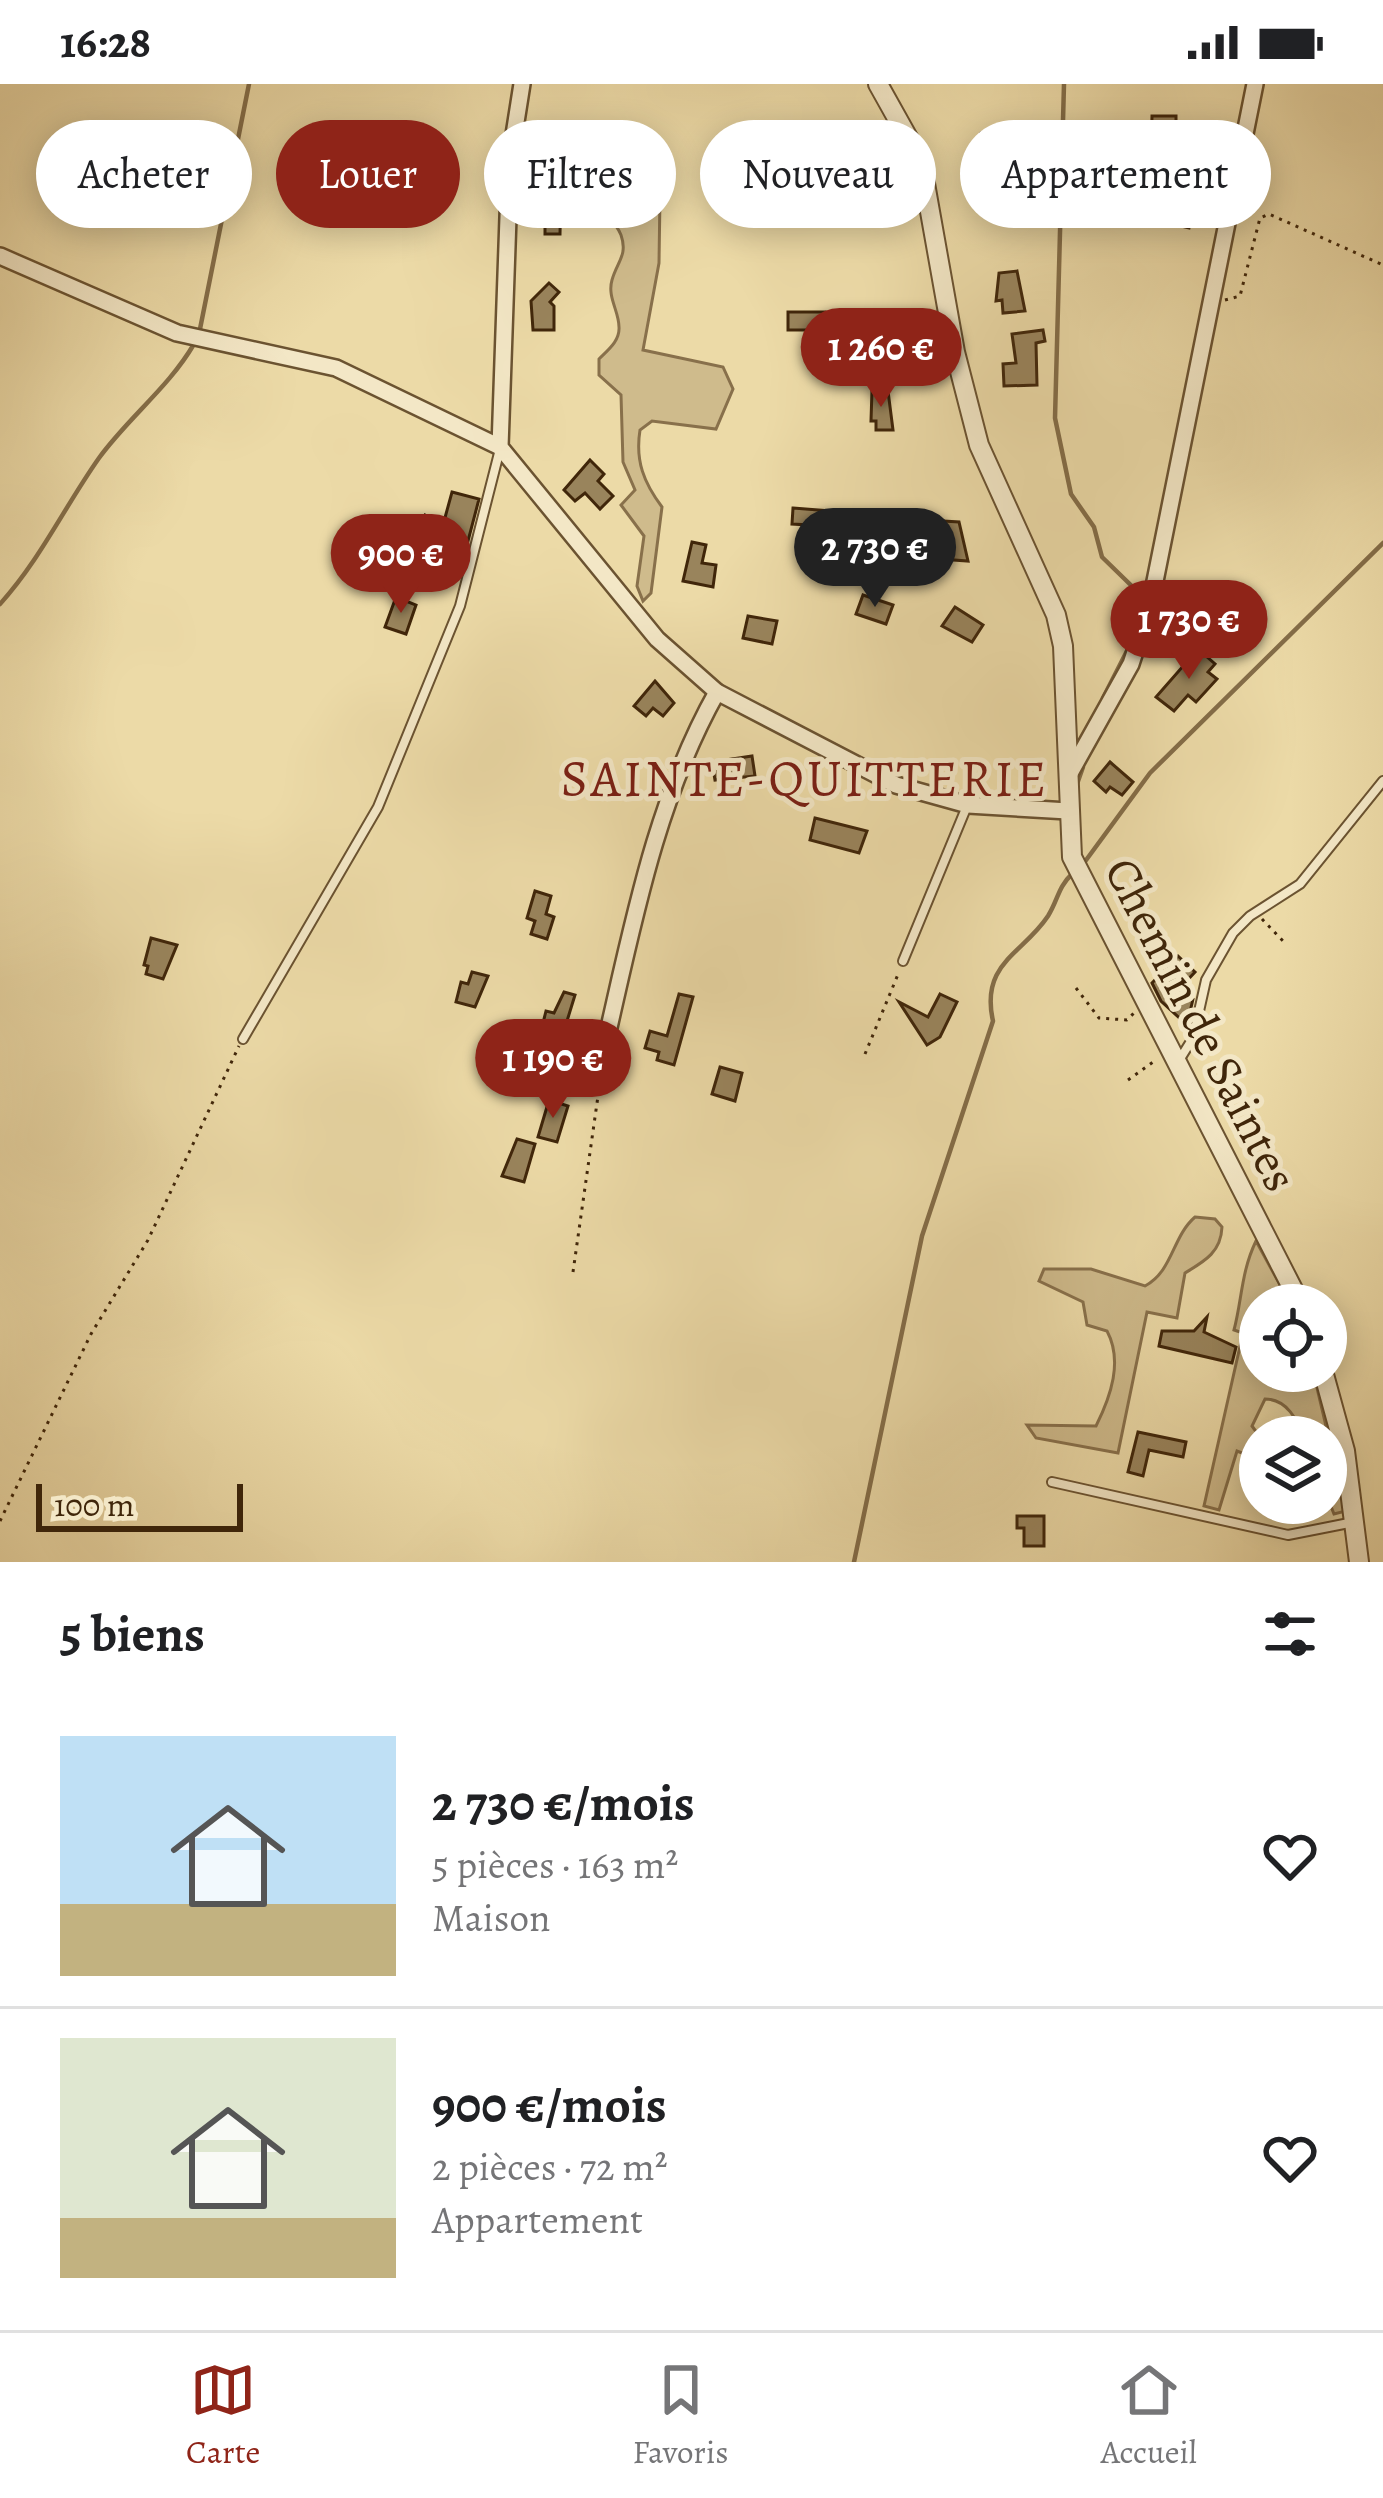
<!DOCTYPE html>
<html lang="fr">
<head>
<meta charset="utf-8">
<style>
  body { margin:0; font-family:Alegreya,serif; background:#f2f2f2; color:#202124; height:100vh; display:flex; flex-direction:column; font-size:45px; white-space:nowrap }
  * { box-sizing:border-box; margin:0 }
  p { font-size:39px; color:#757577 }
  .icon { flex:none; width:66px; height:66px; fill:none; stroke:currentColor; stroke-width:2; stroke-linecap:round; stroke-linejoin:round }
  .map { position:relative; height:1478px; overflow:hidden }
  .panel { display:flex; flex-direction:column; background:#fff; flex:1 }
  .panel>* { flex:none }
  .guide { position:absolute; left:36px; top:36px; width:1311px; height:108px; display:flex; gap:24px }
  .controls { position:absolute; left:1239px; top:1200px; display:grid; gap:24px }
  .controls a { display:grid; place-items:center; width:108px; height:108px; border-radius:50%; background:#fff; box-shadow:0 6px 30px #0003; font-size:60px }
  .scale { position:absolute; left:36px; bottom:30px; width:207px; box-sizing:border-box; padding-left:12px; border:6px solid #40260a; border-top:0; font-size:33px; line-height:42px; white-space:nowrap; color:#40260a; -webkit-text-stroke:9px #f3e7c6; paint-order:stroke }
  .price { position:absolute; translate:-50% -102px; padding:0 27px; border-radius:42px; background:#8f2418; color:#fff; font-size:39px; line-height:78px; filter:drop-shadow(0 3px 6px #0008) }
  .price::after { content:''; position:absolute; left:50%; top:72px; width:36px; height:27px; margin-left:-18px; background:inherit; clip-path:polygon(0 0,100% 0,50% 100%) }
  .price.selected { background:#222; color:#fff }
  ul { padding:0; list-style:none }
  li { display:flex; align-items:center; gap:36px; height:300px; padding:0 60px }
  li+li { border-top:3px solid #e0e0e0 }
  li span { display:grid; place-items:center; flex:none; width:336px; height:240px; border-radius:0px; color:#555 }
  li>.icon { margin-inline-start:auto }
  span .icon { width:144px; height:144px; fill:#fffc; stroke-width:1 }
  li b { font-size:51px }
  h2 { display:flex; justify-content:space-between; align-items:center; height:144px; padding:0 60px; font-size:51px }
  .tag { padding:0 42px; border-radius:54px; background:#fff; box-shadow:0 6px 30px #0003; font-size:42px; line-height:108px }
  .tag.selected { background:#8f2418; color:#fff }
  .status { display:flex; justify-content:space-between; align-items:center; height:84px; padding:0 60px; background:#fff; direction:ltr }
  .status svg { height:33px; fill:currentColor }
  .dock { display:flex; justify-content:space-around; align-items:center; height:168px; border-top:3px solid #e0e0e0; background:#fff; font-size:33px; color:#757577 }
  .dock a { display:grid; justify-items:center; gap:6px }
  .dock .selected { color:#8f2418 }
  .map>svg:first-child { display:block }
  .green { fill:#cfbb8c; stroke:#88704b; stroke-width:3 }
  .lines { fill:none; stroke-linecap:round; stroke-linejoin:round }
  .stream { stroke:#846d48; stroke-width:4.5 }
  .building { fill:#99845c; stroke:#40260a; stroke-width:3 }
  .service-casing { stroke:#6b5331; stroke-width:12 }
  .minor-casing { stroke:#6b5331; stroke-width:20 }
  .tertiary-casing { stroke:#6b5331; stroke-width:22 }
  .path { stroke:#40260a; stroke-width:3; stroke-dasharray:3 6; stroke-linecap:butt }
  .service { stroke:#f3e7c6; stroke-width:8 }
  .minor { stroke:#f3e7c6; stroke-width:15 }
  .tertiary { stroke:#f3e7c6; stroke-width:18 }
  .labels { text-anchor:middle; stroke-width:10; stroke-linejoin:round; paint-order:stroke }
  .street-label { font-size:48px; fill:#40260a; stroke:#f3e7c6 }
  .neighbourhood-label { font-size:51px; letter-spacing:3px; fill:#7a1f14; stroke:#f3e7c6 }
</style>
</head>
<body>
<div class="status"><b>16:28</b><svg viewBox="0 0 49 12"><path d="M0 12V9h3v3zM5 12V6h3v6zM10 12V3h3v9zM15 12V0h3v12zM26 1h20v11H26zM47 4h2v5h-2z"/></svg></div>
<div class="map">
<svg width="1383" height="1478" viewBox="0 0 1383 1478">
  <rect width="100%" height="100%" fill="#ecdaa7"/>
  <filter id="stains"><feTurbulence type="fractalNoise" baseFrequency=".00167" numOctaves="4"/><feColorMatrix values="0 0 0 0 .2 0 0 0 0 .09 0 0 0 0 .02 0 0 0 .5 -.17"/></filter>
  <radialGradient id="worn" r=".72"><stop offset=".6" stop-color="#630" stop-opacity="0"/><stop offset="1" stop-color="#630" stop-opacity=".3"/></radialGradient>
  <!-- green -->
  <g class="green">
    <path d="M579 96 637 97 660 112 659 179 643 266 723 283 733 305 716 345 652 337 640 346C635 377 644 399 662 423L651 509 643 517 637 502 644 452 621 421 635 406 623 378 621 311 599 291V275C608 266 620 257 619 243 619 227 607 213 612 196 617 178 628 171 621 151 614 133 593 123 579 112Z"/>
    <path d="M1195 1133 1215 1135 1222 1143C1221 1168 1205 1177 1185 1189L1177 1234 1147 1228 1118 1369 1036 1354 1027 1341 1096 1342C1111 1312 1123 1277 1107 1247L1087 1241 1083 1218 1039 1197 1044 1185H1091L1145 1202C1173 1187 1172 1153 1195 1133Z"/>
    <path d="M1256 1157 1291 1221H1260V1287H1313L1346 1427 1334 1430 1326 1410V1353H1304C1297 1336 1287 1315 1265 1315L1252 1342 1260 1353V1376L1237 1367 1219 1426 1204 1422 1243 1249 1234 1246C1242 1216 1241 1188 1256 1157Z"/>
  </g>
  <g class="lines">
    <!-- stream -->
    <g class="stream">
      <polyline points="1064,0 1055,334 1071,410 1094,443 1102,473 1140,510 1128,565 1103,614"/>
      <polyline points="200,245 249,0"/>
      <path d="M0 520C40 476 65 422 99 374 128 334 169 303 194 260"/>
      <polyline points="1077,700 1083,683"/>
      <polyline points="1081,783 1150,689 1383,459"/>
      <path d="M854 1478 922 1152 993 937C980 879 1023 870 1048 832 1058 816 1058 803 1072 790"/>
    </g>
  </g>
  <!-- building -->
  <g class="building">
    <polygon points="1152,32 1176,32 1176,72 1151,71"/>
    <polygon points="995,43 1002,60 1024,70 1018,85 1007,81 999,84 994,95 981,85 976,71 988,67 981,49"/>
    <polygon points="1176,92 1185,95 1194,123 1189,144 1168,139 1171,124 1163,96"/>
    <polygon points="537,99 561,100 560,150 545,150 545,130 535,130"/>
    <polygon points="1017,187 1025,227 1003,229 1002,216 996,217 999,189"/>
    <polygon points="549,199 559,208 550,218 554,222 554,246 533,246 531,217"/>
    <polygon points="892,227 890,253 864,254 864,228"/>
    <polygon points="788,228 825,228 825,253 807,254 807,246 788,246"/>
    <polygon points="1043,246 1045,257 1036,259 1037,301 1004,302 1003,280 1016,279 1012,250"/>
    <polygon points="872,306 888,307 893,346 876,346 876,337 871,337"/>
    <polygon points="590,376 604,390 598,397 613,412 600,425 585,409 575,417 564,406"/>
    <polygon points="452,408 479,415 468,457 441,450 442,445 428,470 422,466 404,491 394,485 425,431 443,441"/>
    <polygon points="793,424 844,428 842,450 809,448 809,441 792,440"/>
    <polygon points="943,437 959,438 968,477 941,475"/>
    <polygon points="692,458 706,461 702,479 716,481 713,503 683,497"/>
    <polygon points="863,511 893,521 886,540 856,530"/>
    <polygon points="396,513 416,521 406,550 385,543"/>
    <polygon points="955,523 983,541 972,558 942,542"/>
    <polygon points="748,532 777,537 772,560 743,554"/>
    <polygon points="1198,565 1215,580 1208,588 1217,595 1196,618 1188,611 1174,627 1156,613"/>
    <polygon points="655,597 674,619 663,632 653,624 646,632 634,622"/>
    <polygon points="752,672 755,692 715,696 712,678"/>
    <polygon points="1110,678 1133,698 1122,711 1110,703 1106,708 1094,697"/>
    <polygon points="815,734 867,747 859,769 810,756"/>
    <polygon points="535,807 551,812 546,830 554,833 547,855 531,850 535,837 527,834"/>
    <polygon points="151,854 177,861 163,895 146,890 148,882 144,881"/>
    <polygon points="1178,872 1195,888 1181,903 1193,915 1187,941 1161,917 1152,899"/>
    <polygon points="472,888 488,892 475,923 456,918 461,898 468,900"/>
    <polygon points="564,908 575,911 563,950 543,939 546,927 554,929"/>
    <polygon points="679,910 693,913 674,981 657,976 659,968 645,964 650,947 667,952"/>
    <polygon points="940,910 957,918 940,953 927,961 899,918 928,933"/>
    <polygon points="720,983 742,989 735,1017 712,1010"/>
    <polygon points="549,1016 568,1022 557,1058 538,1053"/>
    <polygon points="517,1055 535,1060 524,1098 502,1092"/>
    <polygon points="1207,1233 1204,1248 1236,1263 1232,1279 1159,1262 1162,1247 1194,1247"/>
    <polygon points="1138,1348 1186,1358 1183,1373 1149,1366 1143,1392 1128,1388"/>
    <polygon points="1017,1432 1044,1432 1044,1462 1024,1462 1024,1444 1017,1444"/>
  </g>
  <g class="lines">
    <defs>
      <g id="service">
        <polyline points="903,877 967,722"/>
        <polyline points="243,955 378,723 460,522 500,365"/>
        <polyline points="1178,978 1193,954 1206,896 1233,849 1250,832 1300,800 1383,697"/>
        <polyline points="1052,1398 1288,1451 1354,1438"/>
      </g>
      <g id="minor">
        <polyline points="522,0 510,76 500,363 657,555 717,608 896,701 968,721 1068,727"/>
        <polyline points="0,172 177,249 336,284 500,363"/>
        <polyline points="1069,691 1131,580 1150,522 1255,0"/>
        <path d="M574 998 586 1001 597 995C629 863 650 727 717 608"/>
      </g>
      <g id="tertiary">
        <polyline points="878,0 921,77 955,268 979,361 1056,531 1063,562 1072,773 1301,1221"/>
        <polyline points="1323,1287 1345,1367 1359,1478"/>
      </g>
    </defs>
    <!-- service casing -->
    <use href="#service" class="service-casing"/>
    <!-- minor casing -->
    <use href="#minor" class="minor-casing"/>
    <!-- tertiary casing -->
    <use href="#tertiary" class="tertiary-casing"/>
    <!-- path -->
    <g class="path">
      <polyline points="1225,216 1240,212 1260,134 1269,130 1383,181"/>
      <polyline points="1262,835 1284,858"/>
      <polyline points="1076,904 1099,934 1127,936 1135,928"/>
      <polyline points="865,970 899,888"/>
      <polyline points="1128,996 1156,976"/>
      <polyline points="573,1188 598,1012"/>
      <polyline points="0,1437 91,1250 148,1156 239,962"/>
    </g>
    <!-- service -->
    <use href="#service" class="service"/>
    <!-- minor -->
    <use href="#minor" class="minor"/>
    <!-- tertiary -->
    <use href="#tertiary" class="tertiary"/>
  </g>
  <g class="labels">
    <!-- street labels -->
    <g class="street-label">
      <text transform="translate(1202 940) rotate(63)" y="17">Chemin de Saintes</text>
    </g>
    <!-- neighbourhood labels -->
    <g class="neighbourhood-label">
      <text x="805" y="712">SAINTE-QUITTERIE</text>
    </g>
  </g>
  <rect width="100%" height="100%" filter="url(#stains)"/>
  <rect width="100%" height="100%" fill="url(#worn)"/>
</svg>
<div class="controls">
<a><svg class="icon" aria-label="locate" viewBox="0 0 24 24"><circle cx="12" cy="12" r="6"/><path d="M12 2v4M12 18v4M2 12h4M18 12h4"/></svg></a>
<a><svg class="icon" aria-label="layers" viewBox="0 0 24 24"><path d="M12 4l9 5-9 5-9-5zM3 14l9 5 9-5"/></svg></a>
</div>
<div class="scale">100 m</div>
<b class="price" style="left:881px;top:326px">1 260 €</b>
<b class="price selected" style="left:875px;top:526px">2 730 €</b>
<b class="price" style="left:401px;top:532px">900 €</b>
<b class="price" style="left:1189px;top:598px">1 730 €</b>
<b class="price" style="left:553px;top:1037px">1 190 €</b>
<div class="guide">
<a class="tag">Acheter</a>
<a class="tag selected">Louer</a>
<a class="tag">Filtres</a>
<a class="tag">Nouveau</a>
<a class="tag">Appartement</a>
</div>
</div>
<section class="panel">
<h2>5 biens<svg class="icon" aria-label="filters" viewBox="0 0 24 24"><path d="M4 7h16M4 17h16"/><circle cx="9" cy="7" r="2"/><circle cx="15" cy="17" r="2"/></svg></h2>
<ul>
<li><span style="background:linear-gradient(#bfe0f5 70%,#c2b280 0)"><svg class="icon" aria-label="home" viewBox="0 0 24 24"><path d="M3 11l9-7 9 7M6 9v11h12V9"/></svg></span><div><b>2 730 €/mois</b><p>5 pièces · 163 m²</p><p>Maison</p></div><svg class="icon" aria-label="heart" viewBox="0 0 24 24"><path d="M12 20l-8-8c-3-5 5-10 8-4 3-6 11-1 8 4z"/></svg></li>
<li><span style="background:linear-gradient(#dfe7d0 75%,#c2b280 0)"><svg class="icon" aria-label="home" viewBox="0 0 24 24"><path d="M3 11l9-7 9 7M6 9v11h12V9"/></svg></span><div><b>900 €/mois</b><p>2 pièces · 72 m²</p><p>Appartement</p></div><svg class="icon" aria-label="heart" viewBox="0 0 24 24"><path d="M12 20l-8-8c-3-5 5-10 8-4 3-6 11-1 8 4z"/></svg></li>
</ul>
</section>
<nav class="dock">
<a class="selected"><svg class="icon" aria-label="map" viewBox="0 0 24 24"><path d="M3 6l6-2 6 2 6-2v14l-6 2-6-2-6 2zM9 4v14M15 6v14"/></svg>Carte</a>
<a><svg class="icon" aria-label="saved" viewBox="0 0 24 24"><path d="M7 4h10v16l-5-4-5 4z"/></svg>Favoris</a>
<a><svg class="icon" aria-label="home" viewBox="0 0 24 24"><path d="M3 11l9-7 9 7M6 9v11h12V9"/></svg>Accueil</a>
</nav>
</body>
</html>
